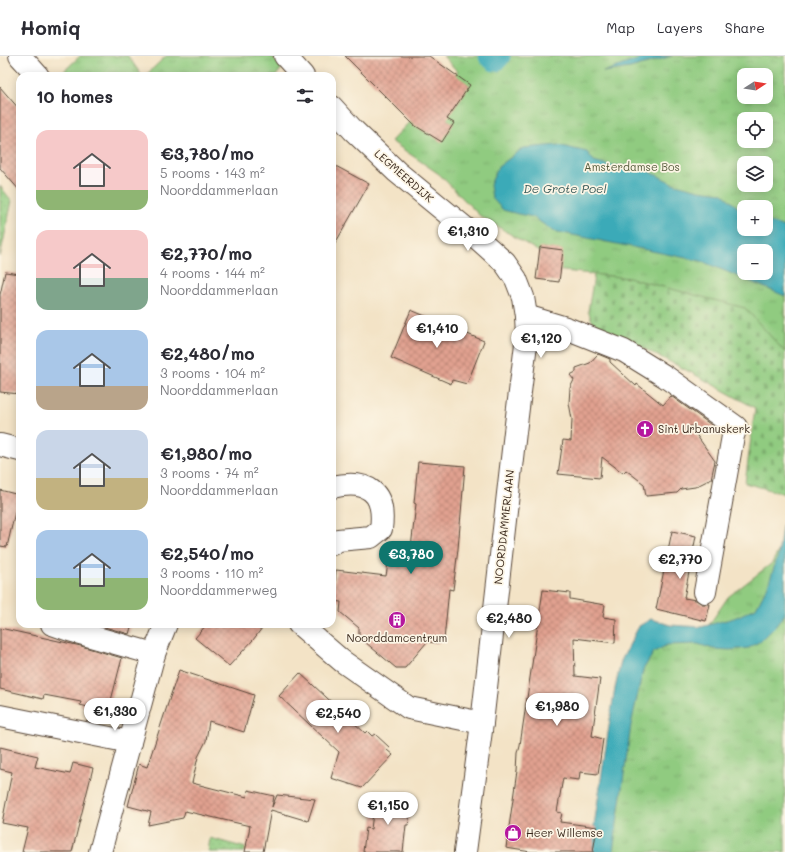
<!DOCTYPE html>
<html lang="en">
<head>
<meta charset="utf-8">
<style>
  body { margin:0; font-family:Mali,sans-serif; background:#f2f2f3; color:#2b2b33; height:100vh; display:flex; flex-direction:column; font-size:15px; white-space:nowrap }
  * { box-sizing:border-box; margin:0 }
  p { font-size:13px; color:#7c7c81 }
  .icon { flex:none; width:22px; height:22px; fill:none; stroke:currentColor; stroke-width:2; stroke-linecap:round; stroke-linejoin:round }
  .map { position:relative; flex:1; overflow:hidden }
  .drawer { position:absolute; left:16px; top:16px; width:320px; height:556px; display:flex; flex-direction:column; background:#fff; border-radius:12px; box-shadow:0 2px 10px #0003 }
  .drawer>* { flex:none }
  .needle { width:26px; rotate:78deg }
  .controls { position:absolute; left:737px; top:12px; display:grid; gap:8px }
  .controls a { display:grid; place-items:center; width:36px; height:36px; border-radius:8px; background:#fff; box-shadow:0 2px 10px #0003; font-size:20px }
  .price { position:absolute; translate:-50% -34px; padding:0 9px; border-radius:14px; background:#fff; color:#222; font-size:13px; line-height:26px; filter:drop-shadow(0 1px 2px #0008) }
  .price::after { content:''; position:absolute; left:50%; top:24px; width:12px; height:9px; margin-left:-6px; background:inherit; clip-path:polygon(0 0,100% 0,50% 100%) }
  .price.on { background:#0f766e; color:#fff }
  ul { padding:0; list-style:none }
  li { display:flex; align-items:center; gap:12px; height:100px; padding:0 20px }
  li span { display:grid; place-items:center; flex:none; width:112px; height:80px; border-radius:12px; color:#555 }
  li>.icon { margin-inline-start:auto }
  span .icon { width:48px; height:48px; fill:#fffc; stroke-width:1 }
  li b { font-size:17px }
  h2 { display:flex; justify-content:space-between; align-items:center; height:48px; padding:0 20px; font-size:17px }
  header { display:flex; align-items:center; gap:24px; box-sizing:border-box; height:56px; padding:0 20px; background:#fff; border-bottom:1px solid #e1e1e2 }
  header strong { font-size:19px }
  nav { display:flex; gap:22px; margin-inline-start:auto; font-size:14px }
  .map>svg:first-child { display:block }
  .grass { fill:url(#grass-dots); stroke:#667a4f }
  .cemetery { fill:url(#cemetery-stones); stroke:#667a4f }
  .park { fill:url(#park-tufts); stroke:#667a4f; fill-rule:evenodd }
  .water { fill:#3baab8; stroke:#3b6a6b; fill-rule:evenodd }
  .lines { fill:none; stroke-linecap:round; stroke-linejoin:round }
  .canal { stroke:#3baab8; stroke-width:23 }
  .building { fill:url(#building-cross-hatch) }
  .minor-casing { stroke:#574637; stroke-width:24 }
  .minor { stroke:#fff; stroke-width:22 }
  .labels { text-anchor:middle; stroke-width:3.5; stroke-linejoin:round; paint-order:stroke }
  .park-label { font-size:11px; fill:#545a3b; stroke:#fcf5e5 }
  .street-label { font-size:11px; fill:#3b2a1e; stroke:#fcf5e5 }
  .poi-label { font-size:11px; fill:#3b2a1e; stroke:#fcf5e5; text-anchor:start }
  .water-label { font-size:12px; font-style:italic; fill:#3b5d5c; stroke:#fcf5e5 }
</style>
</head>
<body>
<header>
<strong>Homiq</strong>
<nav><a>Map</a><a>Layers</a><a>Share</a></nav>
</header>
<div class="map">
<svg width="785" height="796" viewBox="0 0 785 796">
  <defs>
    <pattern id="grass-dots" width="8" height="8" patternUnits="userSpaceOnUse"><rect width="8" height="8" fill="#90cb80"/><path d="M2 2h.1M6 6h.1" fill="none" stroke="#7dae6e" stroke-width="1.8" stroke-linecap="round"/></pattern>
    <pattern id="cemetery-stones" width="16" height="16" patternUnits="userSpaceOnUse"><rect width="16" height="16" fill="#90cb80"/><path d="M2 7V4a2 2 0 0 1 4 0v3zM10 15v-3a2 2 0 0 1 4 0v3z" fill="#7dae6e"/></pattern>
    <pattern id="park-tufts" width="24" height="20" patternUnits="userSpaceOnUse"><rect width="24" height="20" fill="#90cb80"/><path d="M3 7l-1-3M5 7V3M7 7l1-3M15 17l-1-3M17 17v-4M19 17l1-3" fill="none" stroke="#7dae6e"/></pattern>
    <pattern id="building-cross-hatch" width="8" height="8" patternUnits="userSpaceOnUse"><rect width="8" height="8" fill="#e1a190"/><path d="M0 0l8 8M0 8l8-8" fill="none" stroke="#b88375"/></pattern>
  </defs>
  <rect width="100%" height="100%" fill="#fcf5e5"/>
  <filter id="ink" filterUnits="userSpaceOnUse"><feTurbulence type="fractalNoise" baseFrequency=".025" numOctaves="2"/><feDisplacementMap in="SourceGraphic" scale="8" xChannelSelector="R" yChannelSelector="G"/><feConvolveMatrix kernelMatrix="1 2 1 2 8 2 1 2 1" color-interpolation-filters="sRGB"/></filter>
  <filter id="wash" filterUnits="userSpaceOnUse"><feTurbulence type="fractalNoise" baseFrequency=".012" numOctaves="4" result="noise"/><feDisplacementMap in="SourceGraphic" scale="16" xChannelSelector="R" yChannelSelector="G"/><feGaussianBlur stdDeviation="0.9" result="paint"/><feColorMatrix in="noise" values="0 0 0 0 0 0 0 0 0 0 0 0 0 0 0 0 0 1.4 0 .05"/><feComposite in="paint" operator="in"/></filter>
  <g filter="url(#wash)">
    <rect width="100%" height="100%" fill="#f3e3c6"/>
    <!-- grass -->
    <g class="grass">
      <polygon points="0,130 12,145 0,201"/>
      <polygon points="210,782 246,792 245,796 208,796"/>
    </g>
    <!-- cemetery -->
    <polygon class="cemetery" points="600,185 785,240 785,438 745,427 755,352 692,317 593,267 588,255"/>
    <!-- park -->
    <g class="park">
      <polygon points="80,0 128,0 142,20 63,20 61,18"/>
      <polygon points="166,0 271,0 282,12 276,20 145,20"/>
      <path d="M443 0H785V296L745 252 629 222 545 213 541 197 479 159 439 118 391 85 458 16ZM744 19H766V41H744ZM744 63H766V85H744ZM744 107H766V129H744ZM744 151H766V173H744ZM744 195H766V217H744Z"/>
      <polygon points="785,482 785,796 608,796 644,568 698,585 728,541 772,507"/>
    </g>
    <!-- water -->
    <g class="water">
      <polygon points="648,0 672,0 630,12 603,16"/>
      <path d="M558 89 587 96 594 105 608 109 641 111 672 127 699 134 722 137 744 157V173H766V165L785 171V240L701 205 553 175 533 161 518 158 503 154 492 142 490 129 498 111 523 92ZM744 195H766V217H744Z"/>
      <polygon points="785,463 785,558 775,571 762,584 749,592 730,594 713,593 698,588 667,589 654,596 643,614 631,669 613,796 590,796 614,637 621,605 639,570 651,563 670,569 701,571 734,562 756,552 768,529 778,500 782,471"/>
    </g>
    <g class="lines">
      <!-- canal -->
      <polyline class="canal" points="490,0 495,4 499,0"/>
    </g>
    <g id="blocks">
      <!-- building -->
      <g class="building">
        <polygon points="345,0 429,0 470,29 447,63 454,67 442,86 414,69"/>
        <polygon points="0,31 20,54 20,135 0,112"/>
        <polygon points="332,108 369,128 332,193"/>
        <polygon points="540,191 563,194 559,226 536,223"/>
        <polygon points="5,216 20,218 20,338 0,336 0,239"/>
        <polygon points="411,254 484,285 467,328 452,324 451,328 391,302"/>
        <polygon points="598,298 610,303 610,306 636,330 637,328 663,349 671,340 721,376 721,378 690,370 715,405 711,423 695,431 681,433 677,437 646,440 644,428 626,414 623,417 602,401 600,422 558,418 563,384 571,385 572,363 569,347 570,332 574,324 570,319 576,316 576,312 590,307 596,300"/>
        <polygon points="418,406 465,410 458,493 453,534 449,533 444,584 440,583 439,587 427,586 405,612 396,612 359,581 359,572 340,556 341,546 333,545 336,514 386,520 388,507 409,509 416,448 414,447"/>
        <polygon points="0,434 19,439 7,491 0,490"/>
        <polygon points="672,475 696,480 684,542 696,544 702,548 710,548 706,565 656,553"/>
        <polygon points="543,534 570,537 570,543 605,549 603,561 616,563 615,587 574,582 575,620 600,623 592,680 603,683 598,718 580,716 579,724 563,722 557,756 562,757 560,766 597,771 593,796 531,796 506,792 517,715 518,697 520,689"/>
        <polygon points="94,568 132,568 129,578"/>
        <polygon points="207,568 265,568 253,584 229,610 195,582"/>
        <polygon points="0,572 81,590 122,602 108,656 80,649 81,646 44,639 43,643 0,633"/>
        <polygon points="179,614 254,639 244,676 209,665 206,685 198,701 192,727 247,741 248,734 274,740 272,751 277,739 315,743 308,765 271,754 263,796 245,796 250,770 185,755 183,762 148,769 151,756 128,750 139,708 147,711"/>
        <polygon points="300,617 365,677 367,675 372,680 375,678 389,691 387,694 393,699 362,732 331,722 339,696 279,640"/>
        <polygon points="0,691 38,700 35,711 70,718 73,707 93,712 72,796 22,796 28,772 2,767 12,716 0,713"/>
        <polygon points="375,741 410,746 409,752 411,753 408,769 406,769 403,796 363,796 366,772 371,773"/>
      </g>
    </g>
  </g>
  <g filter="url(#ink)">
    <use href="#blocks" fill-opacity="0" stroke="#574637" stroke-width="1"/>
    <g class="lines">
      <defs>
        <g id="minor">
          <polyline points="20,0 38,20"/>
          <polyline points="285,0 303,20"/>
          <polyline points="332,51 353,74 397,116 475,180 505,207 516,223 523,241 526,260 527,280 515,376 482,667 465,796"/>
          <polyline points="526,260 566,272 624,295 666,321 736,371 733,380 705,536"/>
          <polyline points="0,389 20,394"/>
          <path d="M332 431C367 423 386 435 381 473L371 481 338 484 332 488"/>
          <polyline points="52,568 69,574 154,598"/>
          <polyline points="299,568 342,605 409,652 482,667"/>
          <polyline points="0,660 130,686"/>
          <polyline points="100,796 154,598 166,568"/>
        </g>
      </defs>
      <!-- minor casing -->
      <use href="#minor" class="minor-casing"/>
      <!-- minor -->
      <use href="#minor" class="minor"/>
    </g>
  </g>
  <!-- icons -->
  <defs>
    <symbol id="church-disc" viewBox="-11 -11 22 22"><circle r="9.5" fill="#b5179e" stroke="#fcf5e5"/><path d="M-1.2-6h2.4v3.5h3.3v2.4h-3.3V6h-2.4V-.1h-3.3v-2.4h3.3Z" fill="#fff"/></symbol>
    <symbol id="building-disc" viewBox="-11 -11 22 22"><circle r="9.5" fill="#b5179e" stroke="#fcf5e5"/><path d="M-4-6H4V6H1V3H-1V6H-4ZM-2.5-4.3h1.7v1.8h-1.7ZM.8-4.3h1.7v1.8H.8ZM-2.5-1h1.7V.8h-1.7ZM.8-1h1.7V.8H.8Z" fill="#fff"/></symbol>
    <symbol id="shop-disc" viewBox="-11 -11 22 22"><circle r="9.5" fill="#b5179e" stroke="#fcf5e5"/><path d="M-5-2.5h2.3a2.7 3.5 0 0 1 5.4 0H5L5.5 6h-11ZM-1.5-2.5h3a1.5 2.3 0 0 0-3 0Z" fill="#fff"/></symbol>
  </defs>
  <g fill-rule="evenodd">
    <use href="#church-disc" x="635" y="363" width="20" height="20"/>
    <use href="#building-disc" x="387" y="554" width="20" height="20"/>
    <use href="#shop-disc" x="503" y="767" width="20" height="20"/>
  </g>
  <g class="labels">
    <!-- park labels -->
    <g class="park-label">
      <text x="632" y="115">Amsterdamse Bos</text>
    </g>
    <!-- street labels -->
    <g class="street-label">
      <text transform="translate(404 120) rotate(41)" y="4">LEGMEERDIJK</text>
      <text transform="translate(504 471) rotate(-84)" y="4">NOORDDAMMERLAAN</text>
    </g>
    <!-- poi labels -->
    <g class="poi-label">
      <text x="658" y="377">Sint Urbanuskerk</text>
      <text x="397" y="586" text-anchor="middle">Noorddamcentrum</text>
      <text x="526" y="781">Heer Willemse</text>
    </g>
    <!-- water labels -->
    <g class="water-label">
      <text x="565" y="137">De Grote Poel</text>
    </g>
  </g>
</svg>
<div class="controls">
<a><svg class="needle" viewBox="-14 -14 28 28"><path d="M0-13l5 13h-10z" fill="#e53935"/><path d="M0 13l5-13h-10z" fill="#7c7c81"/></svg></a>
<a><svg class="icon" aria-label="locate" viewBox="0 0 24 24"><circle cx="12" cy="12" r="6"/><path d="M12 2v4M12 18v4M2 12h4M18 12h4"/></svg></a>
<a><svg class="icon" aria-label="layers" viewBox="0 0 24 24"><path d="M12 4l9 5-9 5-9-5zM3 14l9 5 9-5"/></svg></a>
<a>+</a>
<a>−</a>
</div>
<b class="price" style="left:468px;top:196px">€1,310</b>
<b class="price" style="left:437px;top:293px">€1,410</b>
<b class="price" style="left:541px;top:303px">€1,120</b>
<b class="price on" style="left:411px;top:519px">€3,780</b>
<b class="price" style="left:680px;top:524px">€2,770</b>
<b class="price" style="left:509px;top:583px">€2,480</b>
<b class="price" style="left:557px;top:671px">€1,980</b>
<b class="price" style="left:115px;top:676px">€1,330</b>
<b class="price" style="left:338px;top:678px">€2,540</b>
<b class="price" style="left:388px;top:770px">€1,150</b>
<section class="drawer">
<h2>10 homes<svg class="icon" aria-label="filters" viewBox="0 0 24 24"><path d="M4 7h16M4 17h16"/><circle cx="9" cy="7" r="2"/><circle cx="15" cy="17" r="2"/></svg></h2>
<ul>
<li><span style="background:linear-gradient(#f6c9c9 75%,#8fb573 0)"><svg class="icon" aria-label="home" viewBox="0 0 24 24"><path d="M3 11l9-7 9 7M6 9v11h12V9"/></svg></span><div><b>€3,780/mo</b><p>5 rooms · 143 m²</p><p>Noorddammerlaan</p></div></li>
<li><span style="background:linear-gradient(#f6c9c9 60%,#7fa58c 0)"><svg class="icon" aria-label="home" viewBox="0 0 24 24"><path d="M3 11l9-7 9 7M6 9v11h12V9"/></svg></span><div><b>€2,770/mo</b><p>4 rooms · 144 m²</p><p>Noorddammerlaan</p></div></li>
<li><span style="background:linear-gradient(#a9c7e8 70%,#b9a48a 0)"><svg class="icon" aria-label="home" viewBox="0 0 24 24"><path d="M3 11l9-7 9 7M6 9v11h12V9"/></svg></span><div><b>€2,480/mo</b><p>3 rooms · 104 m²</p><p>Noorddammerlaan</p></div></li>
<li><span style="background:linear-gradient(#c9d6e8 60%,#c2b280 0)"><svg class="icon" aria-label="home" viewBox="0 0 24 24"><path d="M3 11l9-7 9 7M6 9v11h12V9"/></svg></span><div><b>€1,980/mo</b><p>3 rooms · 74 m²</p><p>Noorddammerlaan</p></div></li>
<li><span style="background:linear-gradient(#a9c7e8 60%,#8fb573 0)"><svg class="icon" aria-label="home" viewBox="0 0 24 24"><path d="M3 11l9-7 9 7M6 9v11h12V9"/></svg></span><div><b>€2,540/mo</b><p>3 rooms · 110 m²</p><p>Noorddammerweg</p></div></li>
</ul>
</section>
</div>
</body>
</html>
